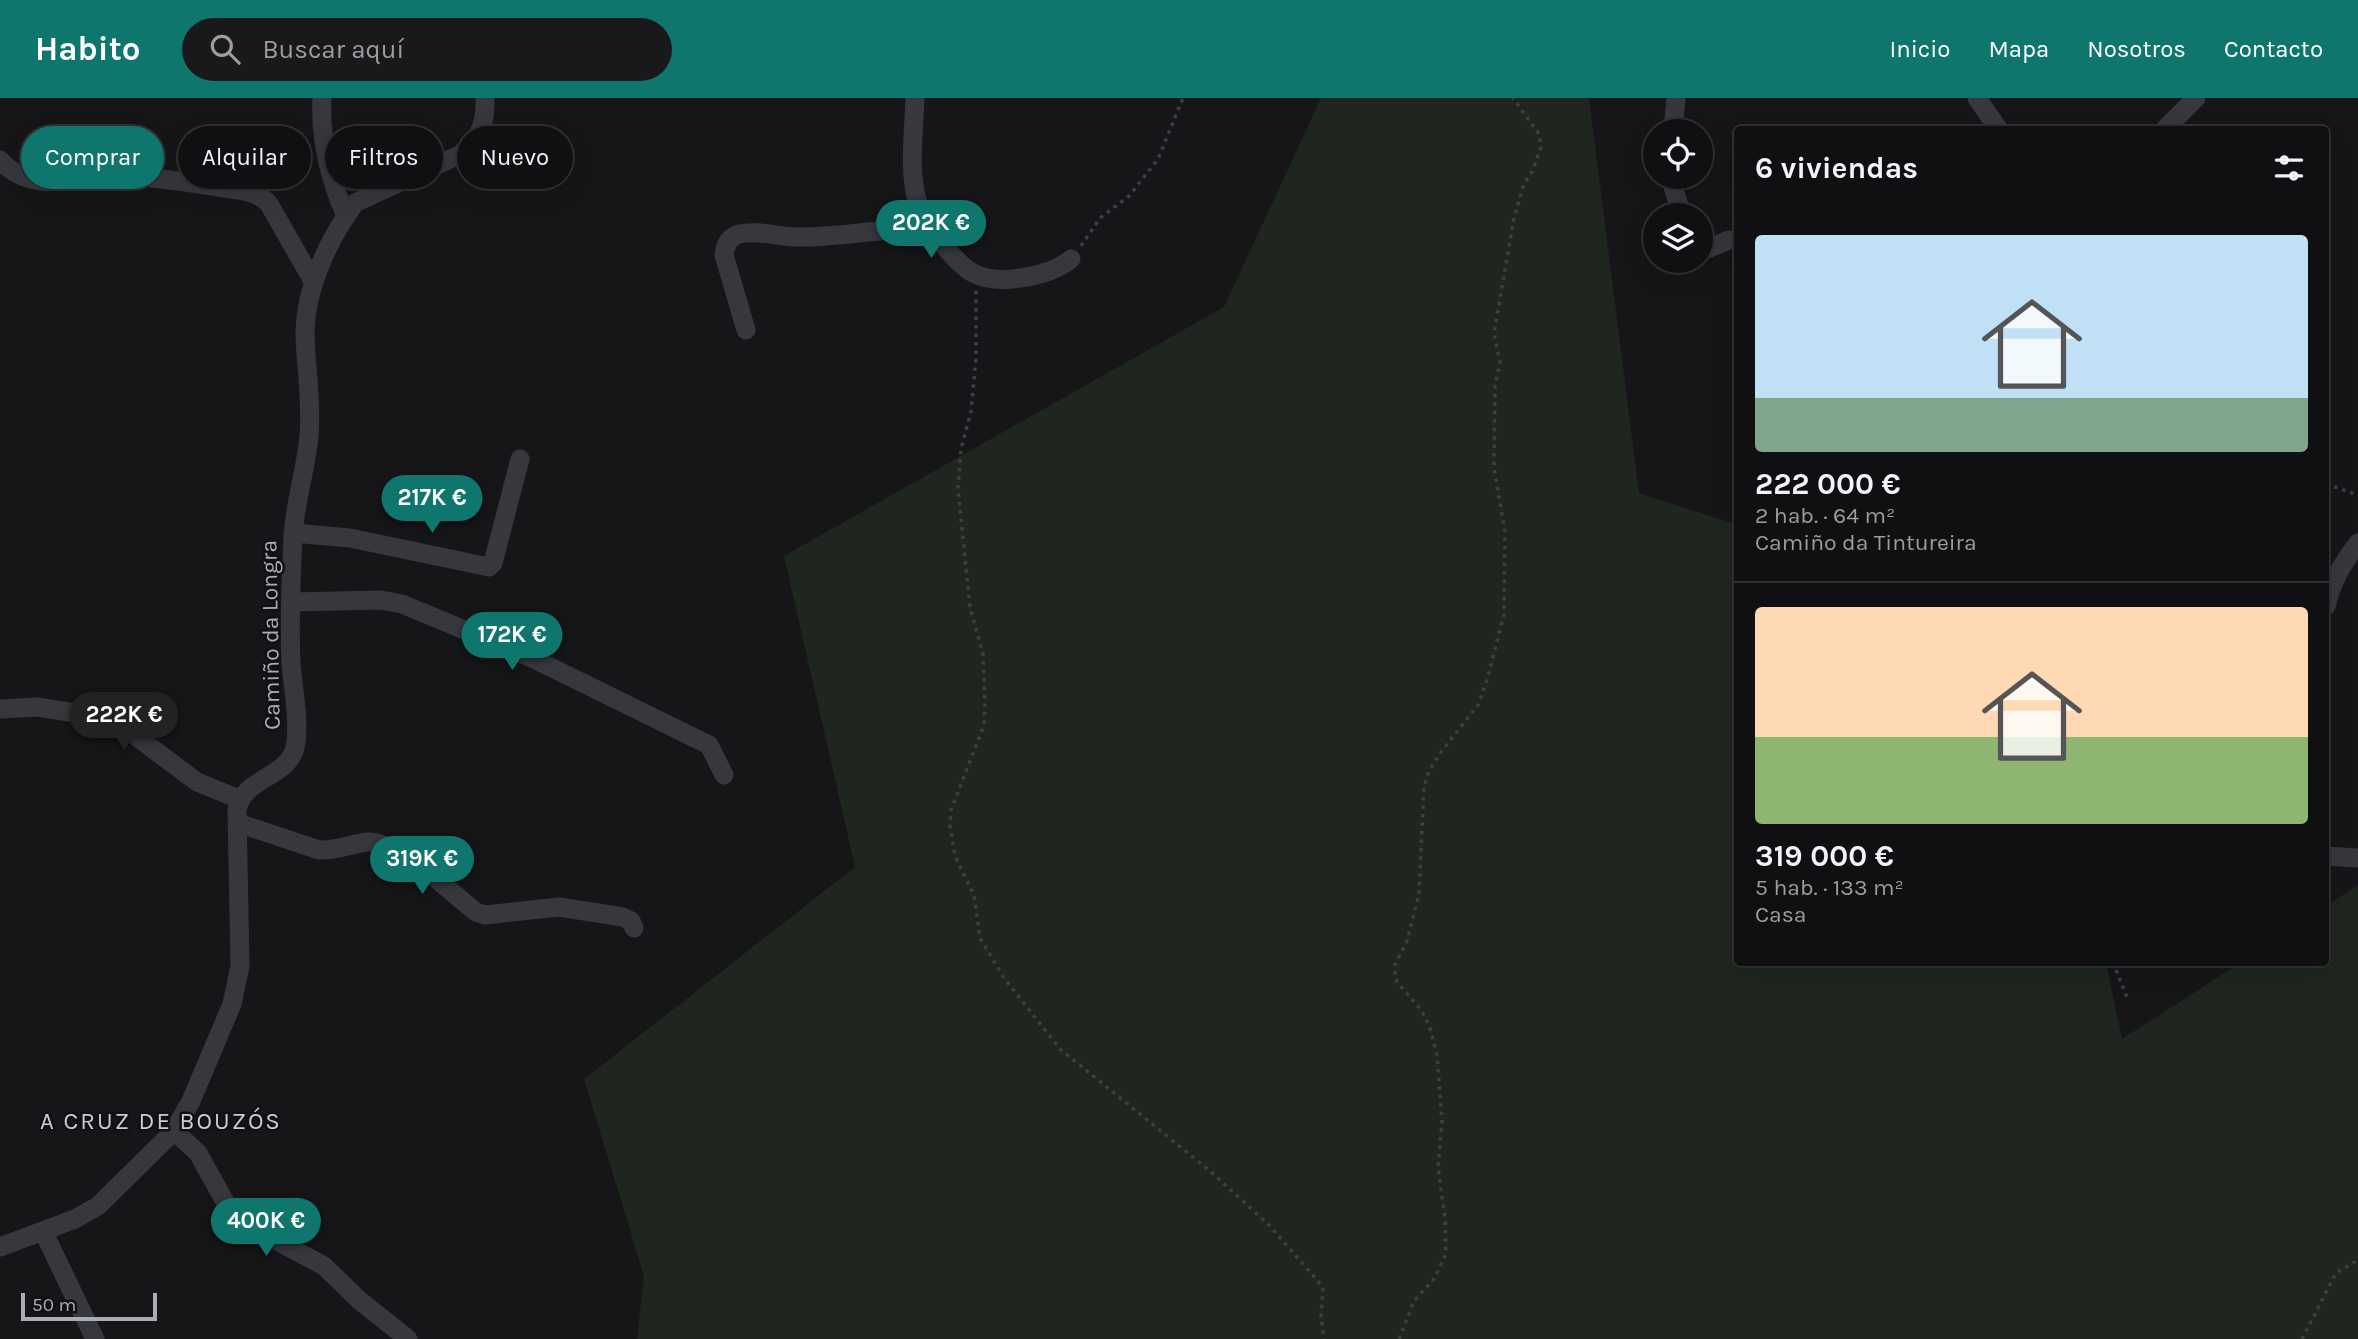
<!DOCTYPE html>
<html lang="es">
<head>
<meta charset="utf-8">
<style>
  body { margin:0; font-family:Karla,sans-serif; background:#19191b; color:#f1f3f6; height:100vh; display:flex; flex-direction:column; font-size:26px; white-space:nowrap }
  * { box-sizing:border-box; margin:0 }
  p { font-size:23px; color:#9c9d9f }
  .icon { flex:none; width:38px; height:38px; fill:none; stroke:currentColor; stroke-width:2; stroke-linecap:round; stroke-linejoin:round }
  .map { position:relative; flex:1; overflow:hidden }
  .sheet { position:absolute; left:1734px; top:28px; width:595px; height:840px; display:flex; flex-direction:column; background:#101012; border-radius:7px; box-shadow:0 7px 28px #0002,0 0 0 2px #303032 }
  .sheet>* { flex:none }
  .guide { position:absolute; left:21px; top:28px; width:665px; height:63px; display:flex; gap:14px }
  .buttons { position:absolute; left:1643px; top:21px; display:grid; gap:14px }
  .buttons a { display:grid; place-items:center; width:70px; height:70px; border-radius:50%; background:#101012; box-shadow:0 7px 28px #0002,0 0 0 2px #303032; font-size:35px }
  .scale { position:absolute; left:21px; bottom:18px; width:136px; box-sizing:border-box; padding-left:7px; border:4px solid #a8adb8; border-top:0; font-size:19px; line-height:24px; white-space:nowrap; color:#a8adb8; -webkit-text-stroke:5px #111113; paint-order:stroke }
  .price { position:absolute; translate:-50% -60px; padding:0 16px; border-radius:24px; background:#0f766e; color:#fff; font-size:23px; line-height:46px; filter:drop-shadow(0 2px 4px #0008) }
  .price::after { content:''; position:absolute; left:50%; top:42px; width:21px; height:16px; margin-left:-10px; background:inherit; clip-path:polygon(0 0,100% 0,50% 100%) }
  .price.current { background:#222; color:#fff }
  ul { padding:0; list-style:none }
  li { display:grid; align-content:center; gap:14px; height:371px; padding:0 21px }
  li+li { border-top:2px solid #303032 }
  li span { display:grid; place-items:center; height:217px; border-radius:7px; color:#555 }
  li>.icon { margin-inline-start:auto }
  span .icon { width:126px; height:126px; fill:#fffc; stroke-width:1 }
  li b { font-size:30px }
  h2 { display:flex; justify-content:space-between; align-items:center; height:84px; padding:0 21px; font-size:30px }
  .pill { padding:0 24px; border-radius:32px; background:#101012; box-shadow:0 7px 28px #0002,0 0 0 2px #303032; font-size:24px; line-height:63px }
  .pill.current { background:#0f766e; color:#fff }
  header { display:flex; align-items:center; gap:42px; box-sizing:border-box; height:98px; padding:0 35px; background:#0f766e; color:#fff }
  header strong { font-size:33px }
  nav { display:flex; gap:38px; margin-inline-start:auto; font-size:24px }
  .search { width:490px; height:63px; background:#19191b; display:flex; align-items:center; gap:18px; box-sizing:border-box; padding:0 24px; border-radius:38px; color:#9c9d9f; font-size:26px }
  .map>svg:first-child { display:block }
  .green { fill:#1e261f }
  .lines { fill:none; stroke-linecap:round; stroke-linejoin:round }
  .path { stroke:#3d3f44; stroke-width:3.5; stroke-dasharray:3.5 5; stroke-linecap:butt }
  .minor { stroke:#37383d; stroke-width:19 }
  .labels { text-anchor:middle; stroke-width:5; stroke-linejoin:round; paint-order:stroke }
  .street-label { font-size:23px; fill:#a8adb8; stroke:#111113 }
  .neighbourhood-label { font-size:24px; letter-spacing:2px; fill:#c9ccd4; stroke:#111113 }
</style>
</head>
<body>
<header>
<strong>Habito</strong>
<div class="search"><svg class="icon" aria-label="search" viewBox="0 0 24 24"><circle cx="10" cy="10" r="6"/><path d="M15 15l6 6"/></svg>Buscar aquí</div>
<nav><a>Inicio</a><a>Mapa</a><a>Nosotros</a><a>Contacto</a></nav>
</header>
<div class="map">
<svg width="2358" height="1241" viewBox="0 0 2358 1241">
  <rect width="100%" height="100%" fill="#161618"/>
  <!-- green -->
  <polygon class="green" points="1321,0 1589,0 1639,395 1738,427 1738,864 2106,865 2122,941 2240,865 2326,864 2326,808 2358,787 2358,1241 637,1241 644,1178 584,981 855,769 784,458 1224,209"/>
  <g class="lines">
    <!-- path -->
    <g class="path">
      <polyline points="1081,148 1100,120 1129,98 1158,61 1183,0"/>
      <polyline points="976,193 976,261 971,313 961,351 958,391 970,509 983,556 985,608 984,627 951,712 950,729 955,758 974,797 980,840 1004,880 1060,951 1210,1073 1269,1127 1323,1189 1321,1219 1324,1241"/>
      <polyline points="2326,386 2358,397"/>
      <polyline points="2113,864 2128,902"/>
      <polyline points="1399,1241 1414,1203 1434,1181 1446,1156 1445,1121 1438,1069 1442,1024 1437,957 1430,930 1422,913 1397,884 1395,877 1395,867 1407,843 1419,796 1424,688 1429,673 1441,654 1478,607 1487,582 1504,516 1505,434 1494,370 1495,288 1500,265 1494,235 1514,120 1524,86 1532,74 1541,49 1539,36 1513,0"/>
      <polyline points="2302,1241 2336,1175 2358,1162"/>
    </g>
    <!-- minor -->
    <g class="minor">
      <path d="M322 0C320 40 330 82 346 118"/>
      <path d="M915 0C914 34 908 74 918 106 924 125 957 168 975 176 999 188 1051 178 1071 161"/>
      <polyline points="1977,0 1999,32"/>
      <polyline points="2164,32 2196,0"/>
      <polyline points="1673,33 1676,0"/>
      <path d="M0 62C33 100 86 76 128 78 161 80 193 85 225 90 241 93 258 93 269 106L313 183"/>
      <polyline points="1670,79 1682,117"/>
      <polyline points="1701,149 1710,150 1729,142"/>
      <path d="M746 232 724 157C725 147 729 139 739 136 758 132 775 138 794 139 826 140 860 134 893 132L906 126 919 108"/>
      <polyline points="293,435 350,440 489,469 493,465 520,361"/>
      <polyline points="293,504 381,502 402,506 534,561 709,647 724,677"/>
      <path d="M2326 508C2332 483 2342 466 2358 445"/>
      <polyline points="0,611 37,609 113,621 197,684 239,701"/>
      <path d="M238 725 319 752C336 753 351 746 367 744 398 742 451 795 476 814L485 817 559 809 623 819 631 823 634 830"/>
      <polyline points="2326,758 2358,760"/>
      <polyline points="174,1033 198,1055 234,1120 324,1168 359,1202 408,1241"/>
      <polyline points="43,1133 95,1241"/>
      <path d="M0 1149 75 1121 98 1108 174 1033 191 1003 232 906 240 868 237 712C244 677 292 681 296 644 299 618 293 591 291 565 289 523 291 479 293 438 295 404 306 371 309 338 312 304 306 271 305 237 305 191 328 142 355 105L461 56C480 40 486 25 485 0"/>
    </g>
  </g>
  <g class="labels">
    <!-- street labels -->
    <g class="street-label">
      <text transform="translate(270 537) rotate(-91)" y="8">Camiño da Longra</text>
    </g>
    <!-- neighbourhood labels -->
    <g class="neighbourhood-label">
      <text x="161" y="1031">A CRUZ DE BOUZÓS</text>
    </g>
  </g>
</svg>
<div class="buttons">
<a><svg class="icon" aria-label="locate" viewBox="0 0 24 24"><circle cx="12" cy="12" r="6"/><path d="M12 2v4M12 18v4M2 12h4M18 12h4"/></svg></a>
<a><svg class="icon" aria-label="layers" viewBox="0 0 24 24"><path d="M12 4l9 5-9 5-9-5zM3 14l9 5 9-5"/></svg></a>
</div>
<div class="scale">50 m</div>
<b class="price" style="left:931px;top:162px">202K €</b>
<b class="price" style="left:432px;top:437px">217K €</b>
<b class="price" style="left:512px;top:574px">172K €</b>
<b class="price current" style="left:124px;top:654px">222K €</b>
<b class="price" style="left:422px;top:798px">319K €</b>
<b class="price" style="left:266px;top:1160px">400K €</b>
<div class="guide">
<a class="pill current">Comprar</a>
<a class="pill">Alquilar</a>
<a class="pill">Filtros</a>
<a class="pill">Nuevo</a>
</div>
<section class="sheet">
<h2>6 viviendas<svg class="icon" aria-label="filters" viewBox="0 0 24 24"><path d="M4 7h16M4 17h16"/><circle cx="9" cy="7" r="2"/><circle cx="15" cy="17" r="2"/></svg></h2>
<ul>
<li><span style="background:linear-gradient(#bfe0f5 75%,#7fa58c 0)"><svg class="icon" aria-label="home" viewBox="0 0 24 24"><path d="M3 11l9-7 9 7M6 9v11h12V9"/></svg></span><div><b>222 000 €</b><p>2 hab. · 64 m²</p><p>Camiño da Tintureira</p></div></li>
<li><span style="background:linear-gradient(#ffd9b3 60%,#8fb573 0)"><svg class="icon" aria-label="home" viewBox="0 0 24 24"><path d="M3 11l9-7 9 7M6 9v11h12V9"/></svg></span><div><b>319 000 €</b><p>5 hab. · 133 m²</p><p>Casa</p></div></li>
</ul>
</section>
</div>
</body>
</html>
